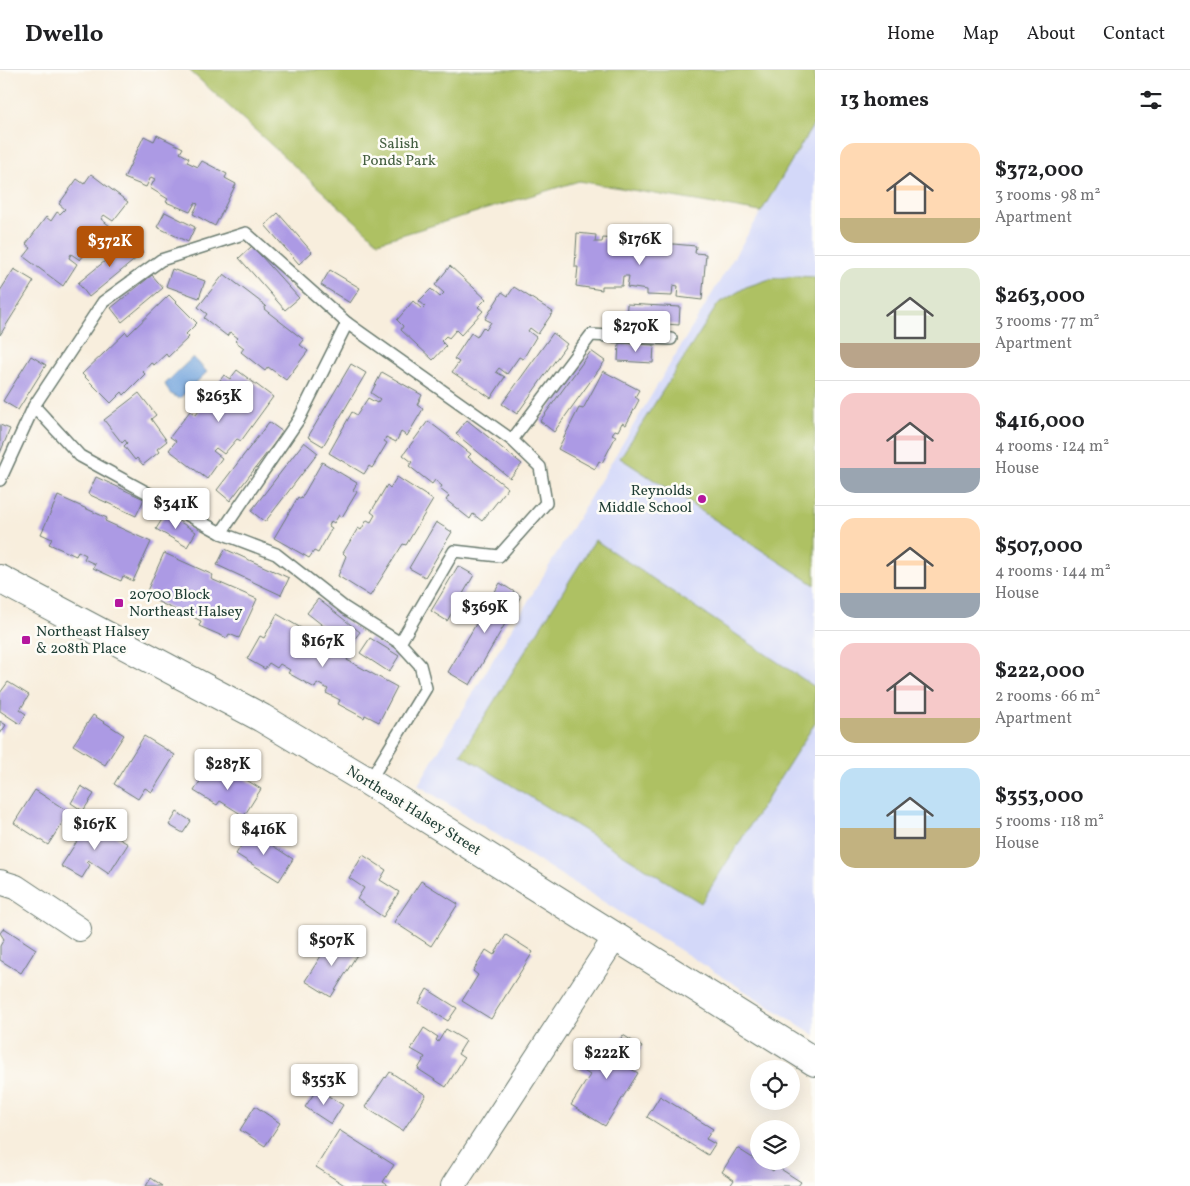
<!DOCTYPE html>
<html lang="en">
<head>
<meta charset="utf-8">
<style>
  body { margin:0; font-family:Vollkorn,serif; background:#f2f2f2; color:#202124; height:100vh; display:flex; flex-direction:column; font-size:19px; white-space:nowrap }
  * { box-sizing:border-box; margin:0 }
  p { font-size:16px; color:#757577 }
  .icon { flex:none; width:28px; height:28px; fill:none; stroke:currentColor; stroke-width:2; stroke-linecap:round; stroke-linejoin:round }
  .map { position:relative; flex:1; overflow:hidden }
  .sheet { display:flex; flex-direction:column; background:#fff; width:375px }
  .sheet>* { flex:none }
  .fabs { position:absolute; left:750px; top:990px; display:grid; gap:10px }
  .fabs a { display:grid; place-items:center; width:50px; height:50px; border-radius:50%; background:#fff; box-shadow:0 5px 20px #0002; font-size:25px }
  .price { position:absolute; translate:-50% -42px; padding:0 11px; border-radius:5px; background:#fff; color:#222; font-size:16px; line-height:32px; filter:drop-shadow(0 1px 2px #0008) }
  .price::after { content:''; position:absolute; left:50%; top:30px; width:15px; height:11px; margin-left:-8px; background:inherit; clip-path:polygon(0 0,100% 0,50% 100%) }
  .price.on { background:#b45309; color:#fff }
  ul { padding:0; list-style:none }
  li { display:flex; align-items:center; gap:15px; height:125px; padding:0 25px }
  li+li { border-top:1px solid #e0e0e0 }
  li span { display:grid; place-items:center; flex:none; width:140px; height:100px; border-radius:15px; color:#555 }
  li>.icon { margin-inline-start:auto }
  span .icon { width:60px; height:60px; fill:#fffc; stroke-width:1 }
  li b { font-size:21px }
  h2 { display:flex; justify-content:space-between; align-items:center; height:60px; padding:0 25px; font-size:21px }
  header { display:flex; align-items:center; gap:30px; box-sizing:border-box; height:70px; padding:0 25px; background:#fff; border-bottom:1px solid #e0e0e0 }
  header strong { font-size:24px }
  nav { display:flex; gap:28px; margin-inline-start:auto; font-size:18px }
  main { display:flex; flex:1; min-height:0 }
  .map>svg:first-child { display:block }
  .built { fill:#d3d8f9 }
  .green { fill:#aec164; stroke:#667f4c }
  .water { fill:#6fa2db; stroke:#477088 }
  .building { fill:#ac9ae4 }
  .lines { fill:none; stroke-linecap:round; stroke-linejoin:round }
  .service-casing { stroke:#6b7b6f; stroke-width:14 }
  .minor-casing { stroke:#6b7b6f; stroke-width:26 }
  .tertiary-casing { stroke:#6b7b6f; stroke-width:30 }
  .service { stroke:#fff; stroke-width:11 }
  .minor { stroke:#fff; stroke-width:24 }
  .tertiary { stroke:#fff; stroke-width:28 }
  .poi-dot { fill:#b5179e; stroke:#fdfcf7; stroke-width:2 }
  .labels { text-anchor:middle; stroke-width:5; stroke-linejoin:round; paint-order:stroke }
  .park-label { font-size:15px; fill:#435e40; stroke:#fdfcf7 }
  .poi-label { font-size:15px; fill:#1f3d34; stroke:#fdfcf7; text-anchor:start }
  .street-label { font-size:15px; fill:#1f3d34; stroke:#fdfcf7 }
</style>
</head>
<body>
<header>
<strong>Dwello</strong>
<nav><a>Home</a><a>Map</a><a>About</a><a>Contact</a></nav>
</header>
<main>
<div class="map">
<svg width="815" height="1116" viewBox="0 0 815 1116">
  <rect width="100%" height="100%" fill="#fdfcf7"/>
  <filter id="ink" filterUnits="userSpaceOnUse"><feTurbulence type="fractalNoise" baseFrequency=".02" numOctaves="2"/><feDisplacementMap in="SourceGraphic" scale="10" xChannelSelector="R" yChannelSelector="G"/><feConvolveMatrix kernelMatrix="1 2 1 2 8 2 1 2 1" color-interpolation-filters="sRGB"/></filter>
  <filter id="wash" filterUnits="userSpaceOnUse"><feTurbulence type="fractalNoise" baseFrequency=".0096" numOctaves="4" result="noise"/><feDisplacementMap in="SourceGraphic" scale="20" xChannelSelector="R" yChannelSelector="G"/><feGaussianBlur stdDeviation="1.12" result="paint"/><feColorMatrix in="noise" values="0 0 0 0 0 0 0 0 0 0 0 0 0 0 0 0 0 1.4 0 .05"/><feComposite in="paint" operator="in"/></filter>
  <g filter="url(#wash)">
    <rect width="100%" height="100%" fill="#f8eedd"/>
    <!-- built -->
    <polygon class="built" points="815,52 815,965 418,715"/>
    <!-- green -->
    <g class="green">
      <polygon points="189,0 815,0 815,52 761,142 579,111 378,172"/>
      <polygon points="797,206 815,207 815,515 620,388 718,234 746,217 770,209"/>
      <polygon points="595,470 815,617 815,653 701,833 461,684"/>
    </g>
    <!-- water -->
    <path class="water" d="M193 287 207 302 179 329C168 321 172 328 165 314Z"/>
    <g id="blocks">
      <!-- building -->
      <g class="building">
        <polygon points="157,65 183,78 180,83 189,88 187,92 198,97 202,91 227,104 225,108 236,114 215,156 193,144 198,134 195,133 190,142 166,132 168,129 150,118 155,109 151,107 146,117 124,108 144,66 154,71"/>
        <polygon points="91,104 128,132 113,151 104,145 101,149 110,156 96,176 93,174 80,190 71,184 69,188 77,194 63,216 24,187 31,178 26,174 46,147 51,151 57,142 60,144 65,139 59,134 77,109 84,114"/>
        <polygon points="165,142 195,157 188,172 157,157"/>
        <polygon points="278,143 312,182 299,194 265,155"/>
        <polygon points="577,163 596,165 595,172 602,172 603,168 614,169 614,163 646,166 645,173 656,174 656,178 662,178 662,173 696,176 695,183 706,184 702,230 677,227 678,216 673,215 672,226 647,225 647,220 627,217 629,206 623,206 622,216 602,216 602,220 576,216 578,197 575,197"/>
        <polygon points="132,169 143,183 89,227 78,213"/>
        <polygon points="252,176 299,228 285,240 239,188"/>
        <polygon points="450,196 486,229 478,237 483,241 461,265 456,260 449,268 446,266 441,271 446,276 433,290 401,260 403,256 397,250 413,231 422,239 425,236 419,231 431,219 440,227 444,223 435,215"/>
        <polygon points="14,199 34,211 0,265 0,221"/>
        <polygon points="172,199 205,211 199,228 166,216"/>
        <polygon points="330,200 360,218 350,233 321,215"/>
        <polygon points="224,204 266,236 264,239 304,270 300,275 308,281 286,310 268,297 265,301 241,282 244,278 235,271 238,268 230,262 227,266 204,248 207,244 198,237"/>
        <polygon points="152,205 163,218 122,252 111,238"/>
        <polygon points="514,217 553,242 538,264 530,258 528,261 536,267 523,289 519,287 507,304 499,298 496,302 505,307 491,328 452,302 459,292 454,289 471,263 477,267 483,257 486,260 491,252 485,249 502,222 508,226"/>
        <polygon points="169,225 197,253 186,264 189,267 168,287 166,284 154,295 151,293 143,302 145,304 124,325 122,322 111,333 82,304 126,262 128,265"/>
        <polygon points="627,234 680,237 679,255 626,251"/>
        <polygon points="553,263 567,274 517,344 502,334"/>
        <polygon points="619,273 654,275 653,293 618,291"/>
        <polygon points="591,281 605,291 554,362 540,351"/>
        <polygon points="31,286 46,295 18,340 3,331"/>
        <polygon points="351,294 366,303 323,376 308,367"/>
        <polygon points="237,300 273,327 241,371 237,369 224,384 216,378 213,381 222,388 207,409 169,380 176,371 170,367 190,341 196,345 202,337 206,339 211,333 206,329 224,305 230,309"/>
        <polygon points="603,301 639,320 635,327 639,330 626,355 622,353 618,361 615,360 612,364 616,366 602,393 599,391 595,399 558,379 579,338 583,339"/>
        <polygon points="382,302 422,325 417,335 423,339 407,366 401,362 396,372 386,367 384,371 387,373 372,398 369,396 364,404 329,383 352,342 357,345 368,328 377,333 380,329 371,323"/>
        <polygon points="139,323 156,345 151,349 167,371 157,379 159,382 143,395 137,388 135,390 124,376 127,373 125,370 122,373 104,350"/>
        <polygon points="467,350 522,394 510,408 456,364"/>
        <polygon points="428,351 471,384 468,387 508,418 482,451 473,444 470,449 446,430 449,426 440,419 442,416 435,410 432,414 409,396 412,392 403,385"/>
        <polygon points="269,352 283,362 230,431 217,420"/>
        <polygon points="0,355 10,359 0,383"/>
        <polygon points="304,372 318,383 265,452 251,441"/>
        <polygon points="322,392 357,413 353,420 357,422 342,447 339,445 334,453 331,451 329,456 332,458 318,483 314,481 309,488 274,468 298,427 301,429"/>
        <polygon points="96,407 144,429 136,446 88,424"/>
        <polygon points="397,407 433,430 406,475 403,474 370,526 338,506 346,486 343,483 358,458 361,460 367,450 371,452 375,445 371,442 387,415 390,418"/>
        <polygon points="58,426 107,448 105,451 151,472 133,511 123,506 121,511 93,498 95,494 84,489 86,485 78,481 76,486 49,474 52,469 41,464"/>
        <polygon points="166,443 196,462 187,477 156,459"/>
        <polygon points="436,452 452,462 425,507 409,498"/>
        <polygon points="225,479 289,508 281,525 217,495"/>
        <polygon points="164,483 213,505 211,509 257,529 239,568 229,564 227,568 199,556 201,551 191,546 192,542 184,539 182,543 156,531 158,526 147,521"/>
        <polygon points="458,496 474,505 447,551 431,541"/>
        <polygon points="500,513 521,526 470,615 448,602"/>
        <polygon points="318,529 360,562 349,576 307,543"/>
        <polygon points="277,544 349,586 347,590 397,617 379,652 365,645 364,648 338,634 340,630 326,623 328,619 317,613 315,618 288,603 290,600 280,594 277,598 269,593 265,599 247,589 260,566 264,568"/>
        <polygon points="370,568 399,586 389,602 360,583"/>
        <polygon points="8,612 29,625 20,640 26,644 20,654 0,641 0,623"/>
        <polygon points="93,645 124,665 105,695 73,675"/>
        <polygon points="0,651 6,655 0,664"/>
        <polygon points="144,666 175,685 152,722 145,718 138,729 114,714"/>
        <polygon points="207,700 225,711 232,701 261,719 244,746 220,731 217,735 194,721"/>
        <polygon points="81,716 94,724 83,741 71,733"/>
        <polygon points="35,720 69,742 48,775 14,753"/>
        <polygon points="177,742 191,751 183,763 169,755"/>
        <polygon points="90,751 128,774 109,804 88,790 86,792 90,795 82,808 61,796"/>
        <polygon points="250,761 293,789 279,811 236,784"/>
        <polygon points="363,785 386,800 380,810 399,822 383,847 357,829 364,818 349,808"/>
        <polygon points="421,811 458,834 431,876 394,852"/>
        <polygon points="4,858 36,879 21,903 0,890 0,876 4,869 0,863"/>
        <polygon points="506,865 533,882 491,949 462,931 478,905 473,901 486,880 494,885"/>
        <polygon points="333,867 358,883 331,927 305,911"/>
        <polygon points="427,919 457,938 448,951 419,933"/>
        <polygon points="424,958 438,967 436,970 438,972 446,959 466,971 458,984 464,988 446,1017 418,999 425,987 411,979"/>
        <polygon points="623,965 642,977 629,998 638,1003 605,1056 571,1035 590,1005 579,998 594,976 610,986"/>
        <polygon points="390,1002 426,1025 403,1061 365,1037 385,1007 386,1008"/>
        <polygon points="317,1019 343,1035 331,1054 305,1037"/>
        <polygon points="660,1026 713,1059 706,1069 715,1074 708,1085 647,1047"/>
        <polygon points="255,1036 280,1053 265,1076 240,1060"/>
        <polygon points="339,1060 394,1095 383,1112 389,1116 346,1116 316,1097"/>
        <polygon points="737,1078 773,1101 776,1096 801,1112 798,1116 730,1116 734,1110 722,1102"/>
        <polygon points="151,1108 163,1116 146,1116"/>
      </g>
    </g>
  </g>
  <g filter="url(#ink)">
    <use href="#blocks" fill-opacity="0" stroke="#6b7b6f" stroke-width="1"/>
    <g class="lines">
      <defs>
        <g id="service">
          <polyline points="34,336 103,232 161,190 246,163 347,253"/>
          <polyline points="512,370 591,265 671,269"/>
          <polyline points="0,410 34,336 80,386 221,463 299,349 347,253 512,370 540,397 546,433 499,486 454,481 400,573 420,595 426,618 369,712"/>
          <polyline points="221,463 276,484 345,538 400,573"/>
        </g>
        <g id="minor">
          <polyline points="0,812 16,817 79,859"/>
          <polyline points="453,1116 616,866"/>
        </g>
        <polyline id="tertiary" points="0,509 262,648 369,712 815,992"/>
      </defs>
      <!-- service casing -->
      <use href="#service" class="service-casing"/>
      <!-- minor casing -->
      <use href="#minor" class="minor-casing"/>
      <!-- tertiary casing -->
      <use href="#tertiary" class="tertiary-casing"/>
      <!-- service -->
      <use href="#service" class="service"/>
      <!-- minor -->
      <use href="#minor" class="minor"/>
      <!-- tertiary -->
      <use href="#tertiary" class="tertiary"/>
    </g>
  </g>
  <!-- markers -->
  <g class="poi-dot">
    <circle cx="702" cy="429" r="5"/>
    <rect x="114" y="528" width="10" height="10" rx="2.5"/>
    <rect x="21" y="565" width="10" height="10" rx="2.5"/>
  </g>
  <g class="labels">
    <!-- park labels -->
    <g class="park-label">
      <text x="399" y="78">Salish<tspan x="399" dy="17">Ponds Park</tspan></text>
    </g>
    <!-- poi labels -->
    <g class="poi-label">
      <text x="692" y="425" text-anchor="end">Reynolds<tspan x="692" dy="17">Middle School</tspan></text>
      <text x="129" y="529">20700 Block<tspan x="129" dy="17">Northeast Halsey</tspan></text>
      <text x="36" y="566">Northeast Halsey<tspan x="36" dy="17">&amp; 208th Place</tspan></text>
    </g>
    <!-- street labels -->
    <g class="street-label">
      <text transform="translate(414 740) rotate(32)" y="5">Northeast Halsey Street</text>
    </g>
  </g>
</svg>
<div class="fabs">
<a><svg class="icon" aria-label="locate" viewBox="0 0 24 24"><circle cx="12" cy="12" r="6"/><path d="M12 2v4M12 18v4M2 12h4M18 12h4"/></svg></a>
<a><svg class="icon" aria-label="layers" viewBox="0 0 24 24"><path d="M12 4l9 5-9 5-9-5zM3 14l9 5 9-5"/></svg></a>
</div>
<b class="price" style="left:640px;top:196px">$176K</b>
<b class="price on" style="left:110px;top:198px">$372K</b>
<b class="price" style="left:636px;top:283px">$270K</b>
<b class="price" style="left:219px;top:353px">$263K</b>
<b class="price" style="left:176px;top:460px">$341K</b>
<b class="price" style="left:485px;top:564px">$369K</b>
<b class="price" style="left:323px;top:598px">$167K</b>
<b class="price" style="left:228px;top:721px">$287K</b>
<b class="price" style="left:95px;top:781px">$167K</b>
<b class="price" style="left:264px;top:786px">$416K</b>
<b class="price" style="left:332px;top:897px">$507K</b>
<b class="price" style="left:607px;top:1010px">$222K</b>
<b class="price" style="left:324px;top:1036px">$353K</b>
</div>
<section class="sheet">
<h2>13 homes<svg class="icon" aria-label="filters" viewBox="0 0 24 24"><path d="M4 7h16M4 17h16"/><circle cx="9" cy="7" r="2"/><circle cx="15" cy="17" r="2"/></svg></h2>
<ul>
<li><span style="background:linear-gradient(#ffd9b3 75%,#c2b280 0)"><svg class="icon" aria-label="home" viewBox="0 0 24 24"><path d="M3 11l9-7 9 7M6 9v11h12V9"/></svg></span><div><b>$372,000</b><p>3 rooms · 98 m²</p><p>Apartment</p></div></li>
<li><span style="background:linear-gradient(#dfe7d0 75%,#b9a48a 0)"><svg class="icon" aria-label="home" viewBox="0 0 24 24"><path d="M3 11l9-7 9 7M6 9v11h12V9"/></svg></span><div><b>$263,000</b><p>3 rooms · 77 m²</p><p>Apartment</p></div></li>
<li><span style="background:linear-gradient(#f6c9c9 75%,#9aa5b1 0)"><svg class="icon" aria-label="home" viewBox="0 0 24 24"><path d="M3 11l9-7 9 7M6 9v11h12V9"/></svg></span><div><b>$416,000</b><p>4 rooms · 124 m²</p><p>House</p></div></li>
<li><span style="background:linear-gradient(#ffd9b3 75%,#9aa5b1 0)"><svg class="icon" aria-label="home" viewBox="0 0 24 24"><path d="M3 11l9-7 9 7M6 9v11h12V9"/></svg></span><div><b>$507,000</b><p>4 rooms · 144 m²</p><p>House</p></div></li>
<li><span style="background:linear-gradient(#f6c9c9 75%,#c2b280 0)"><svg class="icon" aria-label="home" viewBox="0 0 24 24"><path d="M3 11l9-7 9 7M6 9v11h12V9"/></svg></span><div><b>$222,000</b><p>2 rooms · 66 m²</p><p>Apartment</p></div></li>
<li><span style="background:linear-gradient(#bfe0f5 60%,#c2b280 0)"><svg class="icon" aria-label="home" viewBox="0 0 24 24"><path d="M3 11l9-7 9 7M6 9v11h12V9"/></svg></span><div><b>$353,000</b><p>5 rooms · 118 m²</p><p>House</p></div></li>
</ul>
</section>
</main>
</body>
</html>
